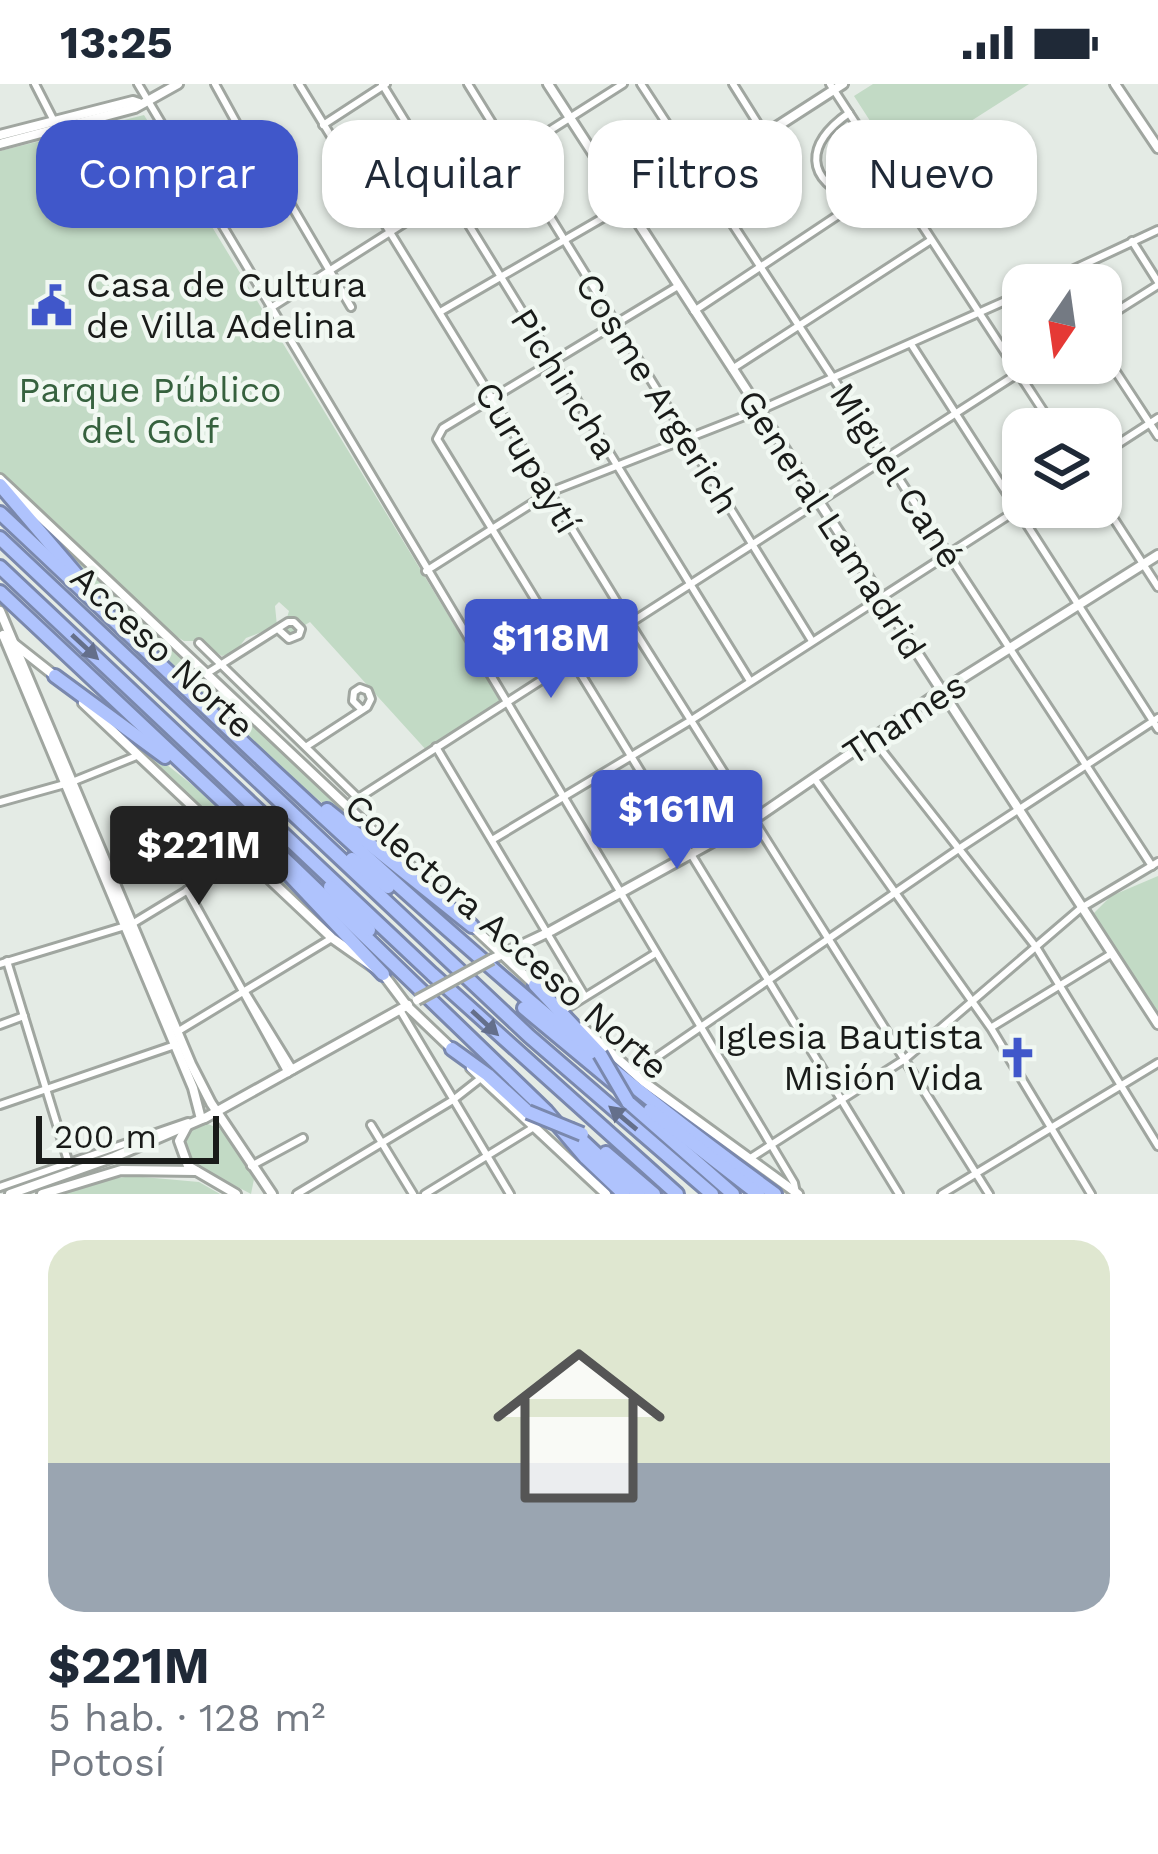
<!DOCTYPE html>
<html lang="es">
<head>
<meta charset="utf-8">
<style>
  body { margin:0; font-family:"Work Sans",sans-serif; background:#f2f2f3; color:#1f2937; height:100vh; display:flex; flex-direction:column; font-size:45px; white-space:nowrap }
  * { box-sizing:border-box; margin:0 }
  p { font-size:39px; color:#747a83 }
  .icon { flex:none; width:66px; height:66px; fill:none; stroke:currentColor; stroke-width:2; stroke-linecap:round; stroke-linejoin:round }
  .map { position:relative; height:1110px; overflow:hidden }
  .details { display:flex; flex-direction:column; background:#fff; flex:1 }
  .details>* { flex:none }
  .banner { position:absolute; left:36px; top:36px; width:1086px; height:108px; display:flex; gap:24px }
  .needle { width:78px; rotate:193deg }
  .controls { position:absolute; left:1002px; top:180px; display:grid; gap:24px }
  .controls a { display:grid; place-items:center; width:120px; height:120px; border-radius:24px; background:#fff; box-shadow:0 3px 9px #0004; font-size:60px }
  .scale { position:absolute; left:36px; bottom:30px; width:183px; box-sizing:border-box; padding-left:12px; border:6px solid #191b19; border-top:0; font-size:33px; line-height:42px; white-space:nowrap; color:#191b19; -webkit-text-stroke:9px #f1f8f2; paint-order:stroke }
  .price { position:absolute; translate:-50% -102px; padding:0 27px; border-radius:12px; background:#4057ca; color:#fff; font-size:39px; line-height:78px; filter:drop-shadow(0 3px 6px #0008) }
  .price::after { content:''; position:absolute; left:50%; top:72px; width:36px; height:27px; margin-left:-18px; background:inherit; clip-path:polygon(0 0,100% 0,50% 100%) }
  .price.on { background:#222; color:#fff }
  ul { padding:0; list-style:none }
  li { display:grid; align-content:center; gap:24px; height:636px; padding:0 48px }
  li span { display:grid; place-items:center; height:372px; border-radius:36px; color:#555 }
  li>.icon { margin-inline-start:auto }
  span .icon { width:216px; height:216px; fill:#fffc; stroke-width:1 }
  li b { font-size:51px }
  .tag { padding:0 42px; border-radius:36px; background:#fff; box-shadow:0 3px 9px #0004; font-size:42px; line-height:108px }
  .tag.on { background:#4057ca; color:#fff }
  .status { display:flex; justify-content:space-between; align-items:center; height:84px; padding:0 60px; background:#fff; direction:ltr }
  .status svg { height:33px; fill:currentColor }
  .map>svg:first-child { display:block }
  .green { fill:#c2dac5 }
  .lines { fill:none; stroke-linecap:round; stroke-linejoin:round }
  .street-casing { stroke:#a0a6a0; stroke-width:12 }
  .secondary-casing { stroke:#a0a6a0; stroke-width:14 }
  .highway-casing { stroke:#7a88ad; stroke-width:18 }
  .street { stroke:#fff; stroke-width:6 }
  .secondary { stroke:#fff; stroke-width:8 }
  .highway { stroke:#afc3fd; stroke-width:12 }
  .secondary-bridge-casing { stroke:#a0a6a0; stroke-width:14; stroke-linecap:butt }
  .highway-bridge-casing { stroke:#7a88ad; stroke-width:18; stroke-linecap:butt }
  .secondary-bridge { stroke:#fff; stroke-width:8 }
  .highway-bridge { stroke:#afc3fd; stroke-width:12 }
  .oneway { fill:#646f8b }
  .labels { text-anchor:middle; stroke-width:9; stroke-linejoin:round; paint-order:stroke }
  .poi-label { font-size:36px; fill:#191b19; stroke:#f1f8f2; text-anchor:start }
  .street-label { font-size:36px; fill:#191b19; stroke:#f1f8f2 }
  .park-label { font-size:36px; fill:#36613e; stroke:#f1f8f2 }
</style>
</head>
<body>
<div class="status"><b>13:25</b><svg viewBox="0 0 49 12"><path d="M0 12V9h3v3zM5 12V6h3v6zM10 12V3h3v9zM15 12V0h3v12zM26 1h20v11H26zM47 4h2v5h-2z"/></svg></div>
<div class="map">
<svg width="1158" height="1110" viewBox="0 0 1158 1110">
  <rect width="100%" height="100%" fill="#e4ebe5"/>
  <!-- green -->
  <g class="green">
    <polygon points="873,0 1029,0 971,37 979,51 972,83 921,116 854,12"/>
    <polygon points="144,31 501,618 428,668 310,538 300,544 294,556 282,550 289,527 279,518 275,522 277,542 246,554 235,568 222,572 200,557 184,557 169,548 83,467 74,471 424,801 294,696 127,539 31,430 61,457 42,435 42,429 0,390 0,67"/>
    <polygon points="99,627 205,711 341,855"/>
    <polygon points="1158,792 1158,931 1093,830 1111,812"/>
    <polygon points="201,1037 222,1046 254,1095 251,1110 190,1078 182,1066 184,1051"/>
    <polygon points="132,1092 199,1098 220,1110 62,1110 104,1096"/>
  </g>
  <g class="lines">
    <defs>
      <g id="street">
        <polyline points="35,0 55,39"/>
        <polyline points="138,0 794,1099 796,1109"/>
        <polyline points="299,0 631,541 989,1110"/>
        <polyline points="382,0 750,597"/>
        <polyline points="468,0 812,557"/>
        <polyline points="641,0 1152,782"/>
        <polyline points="733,0 765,51"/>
        <polyline points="830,0 1055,345"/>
        <path d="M849 29C805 60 803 96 857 116"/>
        <polyline points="323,41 386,0"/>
        <polyline points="204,113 258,78 215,0"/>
        <polyline points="290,119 351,223"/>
        <polyline points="1132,157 1158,198"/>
        <polyline points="1040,201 1158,146"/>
        <polyline points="678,202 443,344 437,355 899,1110"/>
        <polyline points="269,225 623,0"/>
        <polyline points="694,227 891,96"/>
        <polyline points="440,228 625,121"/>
        <polyline points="1101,237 1158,201"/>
        <polyline points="911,260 1158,645"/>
        <polyline points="1101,265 1158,352"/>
        <polyline points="732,285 931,156"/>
        <polyline points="1101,371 1158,334"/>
        <polyline points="1101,415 1158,503"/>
        <polyline points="426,487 550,408 760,326 1023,209"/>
        <polyline points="199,559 358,714"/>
        <polyline points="206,590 288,538 294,538 301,545 299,551 289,555 279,546"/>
        <polyline points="872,654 1036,863 1158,1062"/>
        <polyline points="307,662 367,623 371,615 368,607 360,604 354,608 353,617 362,626"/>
        <polyline points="436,663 584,911"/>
        <polyline points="814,694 991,944 1091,1110"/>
        <polyline points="0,718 72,698 139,671"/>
        <polyline points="346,722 1034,279"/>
        <polyline points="492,756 693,635 1023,422"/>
        <polyline points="187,806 288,989"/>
        <polyline points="7,877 69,1080"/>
        <polyline points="0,880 132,840 244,772"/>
        <polyline points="245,908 293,986"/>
        <polyline points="400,926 510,1110"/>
        <polyline points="564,926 656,869"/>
        <polyline points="0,941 24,932"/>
        <polyline points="992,943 1111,870"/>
        <polyline points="177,948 332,854"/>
        <polyline points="634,989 960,764 1158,634"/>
        <polyline points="0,1021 175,961"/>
        <polyline points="371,1041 413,1110"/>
        <polyline points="749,1075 905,975 1081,824 1158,778"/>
        <polyline points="251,1082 303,1054"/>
        <polyline points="0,1103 188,1038"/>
        <polyline points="297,1110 453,1016 481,994"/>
        <polyline points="425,1110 534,1043"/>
        <polyline points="942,1110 1158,979"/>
      </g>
      <g id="secondary">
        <polyline points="548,0 1158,940"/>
        <polyline points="1115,0 1158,64"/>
        <polyline points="0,51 133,17 139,19"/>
        <polyline points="0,60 135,24 178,0"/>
        <polyline points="635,134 843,0"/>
        <polyline points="0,395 440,810"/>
        <polyline points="0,527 191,980 211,1019 272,1110"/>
        <polyline points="3,551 55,592"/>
        <polyline points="4,553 193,1004 201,1035"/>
        <polyline points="83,619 332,854 383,890 407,922 452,965"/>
        <polyline points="472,842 535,901"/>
        <polyline points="492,875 551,847 756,734 940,608 1158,471"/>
        <polyline points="582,943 644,998 798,1110"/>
        <polyline points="471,984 606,1110"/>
        <polyline points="205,1034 408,921"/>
        <polyline points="187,1042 179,1057 188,1082 236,1110"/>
        <polyline points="10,1110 114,1073 204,1034"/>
        <polyline points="42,1110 121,1086 196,1087"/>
      </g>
      <g id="highway">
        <polyline points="0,401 76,490"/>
        <path d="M0 429C251 664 495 908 775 1110"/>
        <polyline points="0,454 529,952 712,1110"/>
        <polyline points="0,483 432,890 677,1110"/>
        <polyline points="0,508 292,782 546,1027 586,1074 624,1110"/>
        <polyline points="55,592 165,673"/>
        <polyline points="327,726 472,842"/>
        <polyline points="352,775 388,803"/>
        <polyline points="280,781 383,890"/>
        <polyline points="330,803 369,846"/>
        <polyline points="535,901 599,969"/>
        <polyline points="524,924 619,1003"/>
        <polyline points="452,965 488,991 528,1028"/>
        <polyline points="628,1018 733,1110"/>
        <polyline points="650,1026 758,1110"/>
        <polyline points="571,1046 639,1110"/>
        <polyline points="606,1069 654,1110"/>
      </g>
    </defs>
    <!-- street casing -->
    <use href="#street" class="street-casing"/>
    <!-- secondary casing -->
    <use href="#secondary" class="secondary-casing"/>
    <!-- highway casing -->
    <use href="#highway" class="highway-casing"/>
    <!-- street -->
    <use href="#street" class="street"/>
    <!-- secondary -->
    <use href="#secondary" class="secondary"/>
    <!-- highway -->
    <use href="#highway" class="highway"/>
    <defs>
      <polyline id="secondary-bridge" points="417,916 492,875"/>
      <g id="highway-bridge">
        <polyline points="600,970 628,1018"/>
        <polyline points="528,1028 582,1050"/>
      </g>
    </defs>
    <!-- secondary-bridge casing -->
    <use href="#secondary-bridge" class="secondary-bridge-casing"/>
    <!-- highway-bridge casing -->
    <use href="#highway-bridge" class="highway-bridge-casing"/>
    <!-- secondary-bridge -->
    <use href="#secondary-bridge" class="secondary-bridge"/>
    <!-- highway-bridge -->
    <use href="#highway-bridge" class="highway-bridge"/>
  </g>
  <!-- one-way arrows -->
  <defs><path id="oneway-solid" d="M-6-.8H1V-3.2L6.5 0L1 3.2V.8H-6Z" transform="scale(3)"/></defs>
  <g class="oneway">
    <use href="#oneway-solid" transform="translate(85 563) rotate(43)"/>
    <use href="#oneway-solid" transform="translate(485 939) rotate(43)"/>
    <use href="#oneway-solid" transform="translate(623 1034) rotate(-140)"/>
  </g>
  <!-- icons -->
  <defs>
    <symbol id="civic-bare" viewBox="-9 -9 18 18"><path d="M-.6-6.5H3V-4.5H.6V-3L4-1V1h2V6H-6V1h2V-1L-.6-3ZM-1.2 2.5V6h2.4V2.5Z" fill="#4057ca" stroke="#f1f8f2" stroke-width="2.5" paint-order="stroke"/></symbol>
    <symbol id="church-bare" viewBox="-9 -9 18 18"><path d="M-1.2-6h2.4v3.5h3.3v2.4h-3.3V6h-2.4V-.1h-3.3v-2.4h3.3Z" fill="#4057ca" stroke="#f1f8f2" stroke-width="2.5" paint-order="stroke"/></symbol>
  </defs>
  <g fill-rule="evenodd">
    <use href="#civic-bare" x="22" y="192" width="59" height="59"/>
    <use href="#church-bare" x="988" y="944" width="59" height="59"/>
  </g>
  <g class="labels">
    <!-- poi labels -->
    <g class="poi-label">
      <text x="86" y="213">Casa de Cultura<tspan x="86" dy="41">de Villa Adelina</tspan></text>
      <text x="983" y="965" text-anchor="end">Iglesia Bautista<tspan x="983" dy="41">Misión Vida</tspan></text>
    </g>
    <!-- street labels -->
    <g class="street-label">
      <text transform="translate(565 299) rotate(58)" y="13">Pichincha</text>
      <text transform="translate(658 309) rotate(58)" y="13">Cosme Argerich</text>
      <text transform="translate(528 373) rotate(59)" y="13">Curupaytí</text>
      <text transform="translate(897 391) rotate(57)" y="13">Miguel Cané</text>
      <text transform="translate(832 440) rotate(57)" y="13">General Lamadrid</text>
      <text transform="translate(163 567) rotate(43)" y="13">Acceso Norte</text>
      <text transform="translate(904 634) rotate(-33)" y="13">Thames</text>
      <text transform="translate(507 852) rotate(41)" y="13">Colectora Acceso Norte</text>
    </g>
    <!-- park labels -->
    <g class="park-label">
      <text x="150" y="318">Parque Público<tspan x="150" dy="41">del Golf</tspan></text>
    </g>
  </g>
</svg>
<div class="controls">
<a><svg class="needle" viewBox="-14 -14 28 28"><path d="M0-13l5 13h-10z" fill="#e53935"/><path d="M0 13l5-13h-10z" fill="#747a83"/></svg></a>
<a><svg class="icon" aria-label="layers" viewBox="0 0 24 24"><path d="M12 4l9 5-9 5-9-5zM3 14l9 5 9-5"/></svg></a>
</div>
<div class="scale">200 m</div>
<b class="price" style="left:551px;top:617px">$118M</b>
<b class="price" style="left:677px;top:788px">$161M</b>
<b class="price on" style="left:199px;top:824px">$221M</b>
<div class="banner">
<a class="tag on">Comprar</a>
<a class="tag">Alquilar</a>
<a class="tag">Filtros</a>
<a class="tag">Nuevo</a>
</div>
</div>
<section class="details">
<ul>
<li><span style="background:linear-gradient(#dfe7d0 60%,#9aa5b1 0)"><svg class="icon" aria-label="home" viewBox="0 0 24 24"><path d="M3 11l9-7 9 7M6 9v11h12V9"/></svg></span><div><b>$221M</b><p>5 hab. · 128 m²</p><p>Potosí</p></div></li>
</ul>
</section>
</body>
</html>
